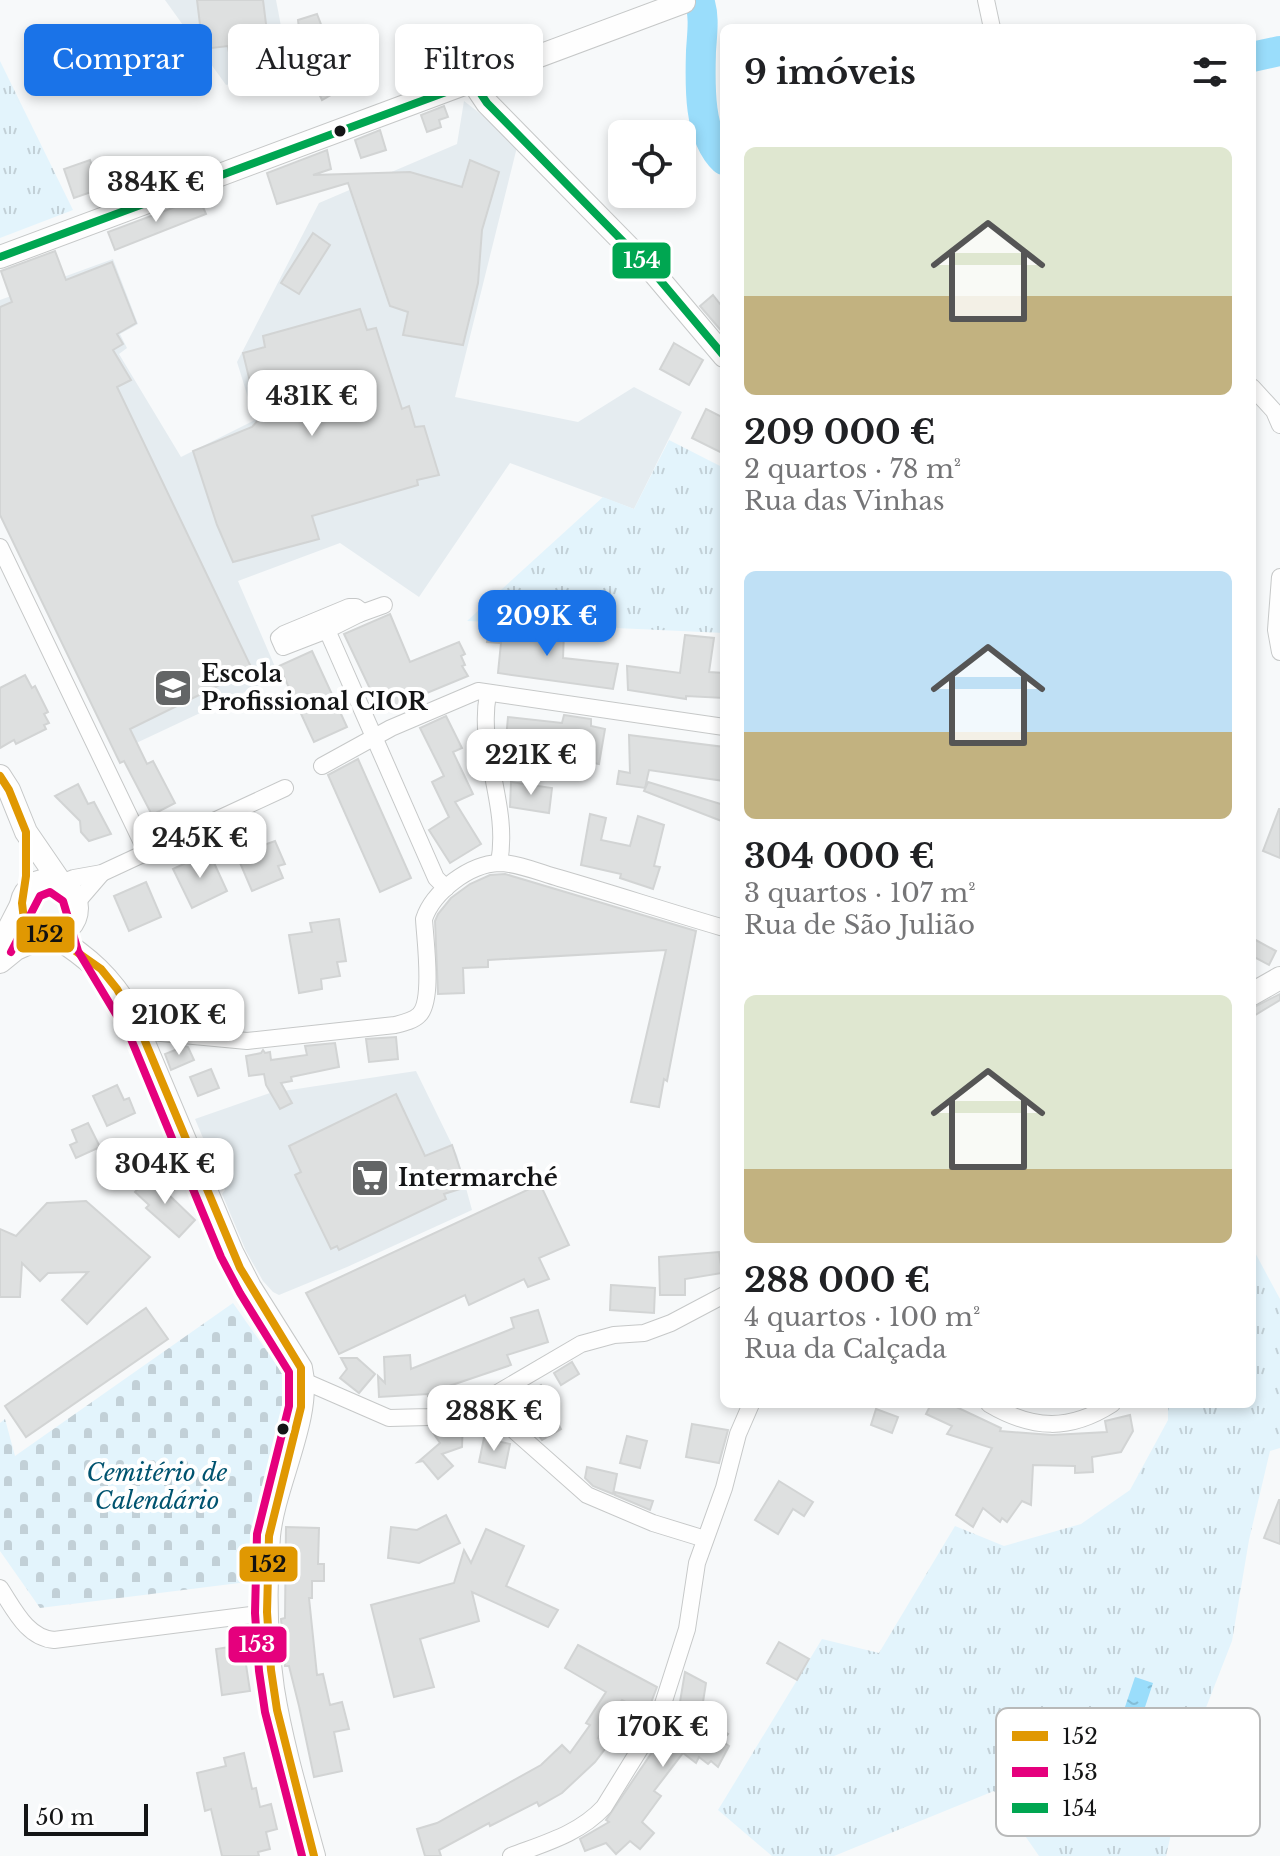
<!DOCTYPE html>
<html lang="pt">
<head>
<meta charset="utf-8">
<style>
  body { margin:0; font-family:"Libre Baskerville",serif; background:#f2f2f2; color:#202124; height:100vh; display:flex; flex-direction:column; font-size:30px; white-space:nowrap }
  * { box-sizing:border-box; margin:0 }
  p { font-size:26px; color:#757577 }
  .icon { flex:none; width:44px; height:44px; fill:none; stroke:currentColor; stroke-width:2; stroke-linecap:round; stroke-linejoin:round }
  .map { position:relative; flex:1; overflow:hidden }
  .drawer { position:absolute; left:720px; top:24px; width:536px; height:1384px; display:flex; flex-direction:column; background:#fff; border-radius:12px; box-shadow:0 4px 12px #0003 }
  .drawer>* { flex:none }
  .banner { position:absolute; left:24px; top:24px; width:576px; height:72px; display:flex; gap:16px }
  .fabs { position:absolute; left:608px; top:120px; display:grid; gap:16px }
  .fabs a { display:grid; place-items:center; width:88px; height:88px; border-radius:12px; background:#fff; box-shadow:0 4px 12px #0003; font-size:40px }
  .scale { position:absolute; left:24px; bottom:20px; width:124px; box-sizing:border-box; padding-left:8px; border:4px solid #141516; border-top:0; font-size:22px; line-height:28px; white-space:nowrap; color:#141516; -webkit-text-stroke:6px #fff; paint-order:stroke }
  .price { position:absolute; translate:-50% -68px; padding:0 18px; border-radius:16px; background:#fff; color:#222; font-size:26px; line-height:52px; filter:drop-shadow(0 2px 4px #0008) }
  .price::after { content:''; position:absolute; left:50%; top:48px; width:24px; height:18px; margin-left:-12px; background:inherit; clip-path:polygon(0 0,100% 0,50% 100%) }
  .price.on { background:#1a73e8; color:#fff }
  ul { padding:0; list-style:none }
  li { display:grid; align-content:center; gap:16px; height:424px; padding:0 24px }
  li span { display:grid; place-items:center; height:248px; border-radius:12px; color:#555 }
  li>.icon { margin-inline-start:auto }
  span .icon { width:144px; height:144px; fill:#fffc; stroke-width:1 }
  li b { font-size:34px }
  h2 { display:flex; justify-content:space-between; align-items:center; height:96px; padding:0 24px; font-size:34px }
  .tag { padding:0 28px; border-radius:12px; background:#fff; box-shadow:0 4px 12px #0003; font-size:28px; line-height:72px }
  .tag.on { background:#1a73e8; color:#fff }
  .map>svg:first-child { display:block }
  .built { fill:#e5ecf0 }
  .grass { fill:url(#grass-tufts) }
  .cemetery { fill:url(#cemetery-stones) }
  .water { fill:url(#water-ripples) }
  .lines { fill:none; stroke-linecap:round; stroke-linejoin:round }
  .river { stroke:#9addfb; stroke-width:30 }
  .building { fill:#dee0e0; stroke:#d2d4d4; stroke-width:2 }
  .street-casing { stroke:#c6c8c8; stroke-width:18 }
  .secondary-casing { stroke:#c6c8c8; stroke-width:24 }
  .street { stroke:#fefefe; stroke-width:16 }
  .secondary { stroke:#fefefe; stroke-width:22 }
  .bus-1-casing { stroke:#fff; stroke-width:14 }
  .bus-2-casing { stroke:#fff; stroke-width:14 }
  .bus-3-casing { stroke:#fff; stroke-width:14 }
  .bus-1 { stroke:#e09802; stroke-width:8 }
  .bus-2 { stroke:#e5007d; stroke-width:8 }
  .bus-3 { stroke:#00a651; stroke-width:8 }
  .bus-dot { fill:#141516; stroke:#fff; stroke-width:3 }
  .labels { text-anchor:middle; stroke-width:8; stroke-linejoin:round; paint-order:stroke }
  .poi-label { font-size:24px; font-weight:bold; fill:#141516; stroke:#fff; text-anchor:start }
  .park-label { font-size:24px; font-style:italic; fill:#00536f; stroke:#fff }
  .key { fill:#fff; stroke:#b8b9b9; stroke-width:2 }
  .key-label { font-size:22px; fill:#141516 }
  .line-badge { stroke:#fff; stroke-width:3 }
  .badge-label { font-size:22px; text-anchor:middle; font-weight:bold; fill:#fff }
  .pale-badge-label { font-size:22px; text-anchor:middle; font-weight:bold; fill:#111 }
</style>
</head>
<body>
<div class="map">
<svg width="1280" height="1856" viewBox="0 0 1280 1856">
  <defs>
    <pattern id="grass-tufts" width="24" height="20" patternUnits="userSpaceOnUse" patternTransform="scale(2)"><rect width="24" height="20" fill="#e3f4fc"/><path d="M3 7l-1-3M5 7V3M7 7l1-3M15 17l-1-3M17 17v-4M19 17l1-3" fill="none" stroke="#c2d0d7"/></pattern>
    <pattern id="cemetery-stones" width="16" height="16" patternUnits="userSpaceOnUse" patternTransform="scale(2)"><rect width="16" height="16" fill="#e3f4fc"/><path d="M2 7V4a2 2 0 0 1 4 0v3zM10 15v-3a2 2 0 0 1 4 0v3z" fill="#c2d0d7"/></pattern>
    <pattern id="water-ripples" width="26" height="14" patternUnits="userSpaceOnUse" patternTransform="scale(2)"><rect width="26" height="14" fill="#9addfb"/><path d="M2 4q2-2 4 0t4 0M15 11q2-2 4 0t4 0" fill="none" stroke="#84bdd6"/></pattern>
  </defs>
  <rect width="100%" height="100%" fill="#f7f9fa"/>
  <!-- built -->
  <g class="built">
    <polygon points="165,0 276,0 289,68 226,85"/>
    <polygon points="464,101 518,143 455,397 578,422 634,387 682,412 634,509 510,463 419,597 340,543 238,581 279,676 115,753 0,515 0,300 113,259 138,324 120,334 127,348 119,354 181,457 255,420 237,362 319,203 457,144"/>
    <polygon points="416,1071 457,1155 472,1210 347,1267 279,1295 273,1292 263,1281 246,1251 222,1194 225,1190 195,1119 270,1093"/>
  </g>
  <!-- grass -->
  <g class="grass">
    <polygon points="0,61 73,210 0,238"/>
    <polygon points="669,440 724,468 724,633 467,621 603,497 634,509"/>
    <polygon points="1252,1247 1280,1299 1280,1448 1270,1451 1249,1540 1232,1641 1191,1746 1166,1856 1039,1856 994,1791 834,1856 772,1856 718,1810 822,1639 879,1653 955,1526 1004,1546 1081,1524 1130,1490 1168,1420 1168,1404 1252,1404"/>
  </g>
  <!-- cemetery -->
  <polygon class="cemetery" points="233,1303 290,1384 257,1529 255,1581 40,1608 0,1551 0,1423 5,1419 15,1456"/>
  <!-- water -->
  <polygon class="water" points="1135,1677 1153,1683 1142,1716 1124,1710"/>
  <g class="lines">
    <!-- river -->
    <g class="river">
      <path d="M699 0C705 16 702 34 701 51 700 84 698 135 724 160"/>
      <polyline points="1252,57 1280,51"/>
    </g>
  </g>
  <!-- building -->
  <g class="building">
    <polygon points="197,0 263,0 267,32 255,34 259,61 231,65 228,46 203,49"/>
    <polygon points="317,14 322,27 305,34 319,64 334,56 348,85 322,100 302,57 298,20"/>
    <polygon points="444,106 448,117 439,120 441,127 427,132 421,115"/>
    <polygon points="380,130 386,150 361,158 355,140"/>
    <polygon points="327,150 331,169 313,175 410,172 462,187 470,160 499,172 482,230 478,283 463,345 403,335 408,312 390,306 348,183 277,204 267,173"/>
    <polygon points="90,160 100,189 74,198 64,169"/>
    <polygon points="199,198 206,214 115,250 108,232"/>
    <polygon points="313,233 330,245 299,294 281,283"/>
    <polygon points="55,251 66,280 112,262 136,323 117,334 123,344 113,350 131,380 117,387 252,669 130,729 147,764 153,761 175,803 152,815 124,761 120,763 0,515 0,307 12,302 1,271"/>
    <polygon points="713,295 724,309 724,334 700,306"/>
    <polygon points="360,309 367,330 376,328 402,409 409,406 415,427 424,426 439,475 417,480 418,485 312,516 319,539 233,562 217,525 193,451 252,427 259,419 243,353 265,347 263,336"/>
    <polygon points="674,343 703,360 689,385 660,369"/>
    <polygon points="706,409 724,418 724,454 692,438"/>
    <polygon points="390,614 410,662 459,642 465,654 461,656 465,665 462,666 468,676 381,712 344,634"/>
    <polygon points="490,625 564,632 563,658 618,664 613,689 498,673 501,643 487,642"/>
    <polygon points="685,635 714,638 709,672 724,673 724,698 686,696 686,699 628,690 627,666 680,673"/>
    <polygon points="312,651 347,727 314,742 279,666"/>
    <polygon points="25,675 32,688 35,686 48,712 44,714 49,723 44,725 46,729 16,744 14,740 0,748 0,688"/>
    <polygon points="564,715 591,719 591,726 605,729 599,764 584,761 581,779 552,777 556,756 505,750 508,717 562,723"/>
    <polygon points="446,716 462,748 453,752 473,794 455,802 481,844 450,863 429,830 449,817 432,782 444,776 420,728"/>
    <polygon points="629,735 724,747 724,781 649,770 645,788 617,784 619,771 630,773"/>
    <polygon points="358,759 411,878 380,892 328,775"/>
    <polygon points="511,782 552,788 549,813 510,807"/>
    <polygon points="648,782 724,805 724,822 644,791"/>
    <polygon points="78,784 88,804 94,802 111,834 89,841 81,832 80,821 55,796"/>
    <polygon points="1279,809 1280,809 1280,858 1263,851"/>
    <polygon points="590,814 606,818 601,840 630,846 638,816 664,825 654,866 660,867 653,889 620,878 621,874 581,865"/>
    <polygon points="259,833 264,845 275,841 285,864 278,866 283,878 252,891 232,844"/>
    <polygon points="209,852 227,891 192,908 173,869"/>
    <polygon points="505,874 696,931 667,1081 664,1079 659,1107 631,1102 666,950 488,960 488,967 463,968 464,993 438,994 435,921 438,914 451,898 470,884 490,875"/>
    <polygon points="146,882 161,917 129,931 114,896"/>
    <polygon points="339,919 346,961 337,962 340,976 321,979 322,989 299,993 289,935 312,932 310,923"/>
    <polygon points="1252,938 1276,951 1269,965 1252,956"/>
    <polygon points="1280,994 1280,1000 1252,1017 1252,1008"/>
    <polygon points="225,997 229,1016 211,1020 207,1000"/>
    <polygon points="396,1037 398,1059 369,1062 366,1039"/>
    <polygon points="335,1043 339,1067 291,1077 292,1081 281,1083 292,1103 280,1109 266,1085 264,1074 249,1076 246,1056 261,1053 263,1050 265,1053 270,1052 271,1060 307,1055 305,1046"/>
    <polygon points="185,1046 188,1047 194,1060 171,1070 165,1054"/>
    <polygon points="211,1069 219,1088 198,1096 190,1077"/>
    <polygon points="117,1085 124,1100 129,1098 135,1113 107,1126 93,1096"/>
    <polygon points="396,1094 425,1156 452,1145 466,1187 444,1194 446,1199 339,1250 337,1246 331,1249 295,1175 301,1172 289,1146"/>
    <polygon points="88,1123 100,1147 76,1158 70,1145 77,1142 72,1130"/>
    <polygon points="159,1176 174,1190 169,1195 195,1220 179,1237 146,1208 149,1205 135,1192 147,1179 152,1184"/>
    <polygon points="540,1184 569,1245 539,1258 549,1279 528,1287 524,1279 469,1305 465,1295 339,1354 306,1293"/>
    <polygon points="86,1201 150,1257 87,1324 62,1300 88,1272 48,1273 40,1281 22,1263 20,1297 0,1297 0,1229 16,1236 47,1203"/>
    <polygon points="719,1252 722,1273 685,1279 685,1295 660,1295 659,1257"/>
    <polygon points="611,1285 655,1288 654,1313 610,1310"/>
    <polygon points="146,1308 168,1339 26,1437 5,1406"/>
    <polygon points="538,1310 548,1342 507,1355 511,1365 449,1386 450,1389 428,1396 428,1394 379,1397 378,1376 385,1383 384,1357 410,1355 411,1369 514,1328 511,1318"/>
    <polygon points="341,1358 357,1358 375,1374 359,1393 340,1378 347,1369"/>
    <polygon points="572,1362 579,1374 561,1385 554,1373"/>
    <polygon points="541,1385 551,1402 548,1405 561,1429 542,1440 530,1424 526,1426 511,1413 506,1405"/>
    <polygon points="931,1404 950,1404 1001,1428 1000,1431 1052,1435 1107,1432 1105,1421 1130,1415 1133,1431 1121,1452 1092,1457 1093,1472 1075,1473 1075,1466 1033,1465 1031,1505 1022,1501 1007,1522 1002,1518 1000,1522 983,1508 973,1527 956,1515 992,1448 947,1434 952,1426 926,1414"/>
    <polygon points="876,1409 898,1417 892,1433 871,1425"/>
    <polygon points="463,1419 462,1447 442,1454 453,1466 438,1479 423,1461 418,1462 440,1443 430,1428"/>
    <polygon points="692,1424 728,1430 719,1463 686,1457"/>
    <polygon points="627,1436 647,1441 640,1468 620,1463"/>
    <polygon points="484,1438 510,1444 505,1468 479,1462"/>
    <polygon points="587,1467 617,1474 613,1494 593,1486 585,1478"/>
    <polygon points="779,1481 813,1502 804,1516 793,1509 778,1534 755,1520"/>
    <polygon points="615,1492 653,1501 650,1510 615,1495"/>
    <polygon points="1279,1500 1280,1500 1280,1544 1264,1538"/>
    <polygon points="446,1515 460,1543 419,1563 388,1558 391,1527 417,1530"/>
    <polygon points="286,1527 319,1528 318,1564 324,1564 324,1581 312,1581 312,1598 309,1598 317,1675 323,1674 330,1705 342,1702 349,1729 334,1732 342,1771 314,1777 299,1706 289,1666 285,1666 281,1619 285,1618"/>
    <polygon points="486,1529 524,1546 506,1586 558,1610 548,1627 472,1592 479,1621 420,1639 434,1687 394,1697 371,1605 454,1583 464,1550 471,1563"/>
    <polygon points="779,1642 809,1659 797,1680 767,1663"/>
    <polygon points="243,1645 250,1691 222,1695 216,1649"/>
    <polygon points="578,1645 657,1687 647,1713 622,1700 598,1738 608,1745 595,1762 562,1793 539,1806 537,1802 490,1826 489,1823 439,1850 441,1856 425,1856 417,1829 437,1823 541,1765 562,1745 570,1753 590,1725 586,1723 606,1692 565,1668"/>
    <polygon points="685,1672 706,1683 703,1702 717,1707 713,1724 728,1734 722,1741 729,1746 718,1767 711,1761 708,1764 699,1757 696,1763 683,1753 654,1791 661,1796 642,1822 654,1833 640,1849 630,1841 616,1854 606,1843 585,1851 580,1839 609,1822 606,1820 678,1714"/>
    <polygon points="244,1753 252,1789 256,1788 260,1807 271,1804 277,1829 266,1832 270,1849 258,1852 259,1856 222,1856 211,1809 205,1811 197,1773 226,1766 224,1758"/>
  </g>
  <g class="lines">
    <defs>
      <g id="street">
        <polyline points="986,0 992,28"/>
        <polyline points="1252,387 1274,411 1280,425"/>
        <polyline points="0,547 147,853"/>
        <polyline points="1280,577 1276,630 1280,652"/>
        <polyline points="359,614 384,605"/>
        <polyline points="327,630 359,614 360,610 356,607 349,607 284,634 279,638 283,647 327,630 436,878 446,888"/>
        <path d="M488 694C477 752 510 805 499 863"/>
        <polyline points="322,766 391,728 478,691 724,727"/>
        <polyline points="61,883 74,878 102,873 285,788"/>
        <polyline points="77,902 102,873"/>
        <path d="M142 1034 151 1032 247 1041 395 1025C403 1023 413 1021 419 1015 434 1001 425 940 424 919 433 892 469 864 499 863 518 863 541 873 559 878 614 894 669 912 724 928"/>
        <polyline points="304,1381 389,1418 429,1417 482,1402 581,1344 614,1335 644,1333 671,1323 724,1295"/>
        <polyline points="482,1402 587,1495 653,1523 705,1539"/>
        <path d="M989 1404C1033 1430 1070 1431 1112 1404"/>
        <path d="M0 1588C14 1609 27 1638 54 1640L267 1613"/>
        <path d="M511 1856C545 1843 579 1834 604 1807L654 1726 663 1704 687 1629 697 1563 724 1488 738 1434 751 1404"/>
      </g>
      <g id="secondary">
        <polyline points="473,82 487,103 654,273 724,356"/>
        <polyline points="0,257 684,2"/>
        <polyline points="0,776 9,790 26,832 61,883"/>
        <circle cx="49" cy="908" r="28"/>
        <path d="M54 936C89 958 110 977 131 1012L232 1252 250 1287 301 1368C312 1416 274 1484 269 1536 265 1586 266 1639 273 1689 282 1745 299 1801 314 1856"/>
        <polyline points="0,946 22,903"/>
        <polyline points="0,962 16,949 45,936"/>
        <polyline points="1252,994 1280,978"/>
      </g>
    </defs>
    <!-- street casing -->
    <use href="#street" class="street-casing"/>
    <!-- secondary casing -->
    <use href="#secondary" class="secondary-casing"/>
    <!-- street -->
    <use href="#street" class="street"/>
    <!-- secondary -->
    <use href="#secondary" class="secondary"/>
    <defs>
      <polyline id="bus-1" points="0,776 9,790 26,832 26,876 22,903 24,920 37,933 54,936 101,969 117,989 142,1034 240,1268 301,1368 301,1407 269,1536 267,1612 271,1670 277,1710 314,1856"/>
      <polyline id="bus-2" points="11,952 40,896 50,892 63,901 78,951 131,1039 221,1257 240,1293 289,1372 289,1406 257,1534 255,1613 259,1671 265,1712 302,1856"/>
      <g id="bus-3">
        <polyline points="473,82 487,103 654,273 724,356"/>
        <polyline points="0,257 473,82"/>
      </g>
    </defs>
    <!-- bus-1 casing -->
    <use href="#bus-1" class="bus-1-casing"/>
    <!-- bus-2 casing -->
    <use href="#bus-2" class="bus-2-casing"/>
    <!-- bus-3 casing -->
    <use href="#bus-3" class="bus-3-casing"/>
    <!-- bus-1 -->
    <use href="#bus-1" class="bus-1"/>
    <!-- bus-2 -->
    <use href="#bus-2" class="bus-2"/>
    <!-- bus-3 -->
    <use href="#bus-3" class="bus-3"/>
  </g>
  <!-- icons -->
  <defs>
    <symbol id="school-square" viewBox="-11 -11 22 22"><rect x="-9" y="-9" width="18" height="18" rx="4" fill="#636566" stroke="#fff"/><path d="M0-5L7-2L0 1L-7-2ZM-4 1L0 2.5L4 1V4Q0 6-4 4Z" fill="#fff"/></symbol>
    <symbol id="supermarket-square" viewBox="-11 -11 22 22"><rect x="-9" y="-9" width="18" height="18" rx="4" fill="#636566" stroke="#fff"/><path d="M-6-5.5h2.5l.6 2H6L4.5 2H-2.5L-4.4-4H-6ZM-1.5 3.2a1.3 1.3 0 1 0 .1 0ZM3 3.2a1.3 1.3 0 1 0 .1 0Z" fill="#fff"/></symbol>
  </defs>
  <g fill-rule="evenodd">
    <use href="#school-square" x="151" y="666" width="44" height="44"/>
    <use href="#supermarket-square" x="348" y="1156" width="44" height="44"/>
  </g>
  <!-- markers -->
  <g class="bus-dot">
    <circle cx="340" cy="131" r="7"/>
    <circle cx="283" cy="1429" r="7"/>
  </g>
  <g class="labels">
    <!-- poi labels -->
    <g class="poi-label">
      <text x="201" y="682">Escola<tspan x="201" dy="28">Profissional CIOR</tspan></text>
      <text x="398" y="1186">Intermarché</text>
    </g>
    <!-- park labels -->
    <g class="park-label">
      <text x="157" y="1481">Cemitério de<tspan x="157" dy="28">Calendário</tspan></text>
    </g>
  </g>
  <!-- legend -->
  <rect x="996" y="1708" width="264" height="128" rx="12" class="key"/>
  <rect x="1012" y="1731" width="36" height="10" fill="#e09802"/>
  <rect x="1012" y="1767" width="36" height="10" fill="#e5007d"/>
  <rect x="1012" y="1803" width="36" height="10" fill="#00a651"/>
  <g class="key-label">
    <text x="1062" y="1744">152</text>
    <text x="1062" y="1780">153</text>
    <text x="1062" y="1816">154</text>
  </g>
  <g class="line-badge">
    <rect x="611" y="241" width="61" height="39" rx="8" fill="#00a651"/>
    <rect x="15" y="915" width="61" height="39" rx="8" fill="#e09802"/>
    <rect x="238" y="1545" width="61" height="38" rx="8" fill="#e09802"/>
    <rect x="227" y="1625" width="61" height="39" rx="8" fill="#e5007d"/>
  </g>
  <g class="badge-label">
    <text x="642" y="268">154</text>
    <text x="257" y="1652">153</text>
  </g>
  <g class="pale-badge-label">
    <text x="45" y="942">152</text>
    <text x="268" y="1572">152</text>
  </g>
</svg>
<div class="fabs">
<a><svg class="icon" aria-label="locate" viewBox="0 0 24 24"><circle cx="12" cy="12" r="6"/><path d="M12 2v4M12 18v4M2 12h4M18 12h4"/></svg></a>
</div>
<div class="scale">50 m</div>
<b class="price" style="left:156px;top:224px">384K €</b>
<b class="price" style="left:312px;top:438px">431K €</b>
<b class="price on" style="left:547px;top:658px">209K €</b>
<b class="price" style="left:531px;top:797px">221K €</b>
<b class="price" style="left:200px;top:880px">245K €</b>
<b class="price" style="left:179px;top:1057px">210K €</b>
<b class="price" style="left:165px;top:1206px">304K €</b>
<b class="price" style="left:494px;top:1453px">288K €</b>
<b class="price" style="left:663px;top:1769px">170K €</b>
<div class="banner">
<a class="tag on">Comprar</a>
<a class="tag">Alugar</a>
<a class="tag">Filtros</a>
</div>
<section class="drawer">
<h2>9 imóveis<svg class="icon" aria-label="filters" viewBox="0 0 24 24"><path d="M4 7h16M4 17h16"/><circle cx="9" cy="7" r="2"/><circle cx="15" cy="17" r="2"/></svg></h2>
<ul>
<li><span style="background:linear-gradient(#dfe7d0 60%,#c2b280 0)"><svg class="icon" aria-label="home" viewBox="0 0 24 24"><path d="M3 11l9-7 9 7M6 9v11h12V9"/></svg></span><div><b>209 000 €</b><p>2 quartos · 78 m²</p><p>Rua das Vinhas</p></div></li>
<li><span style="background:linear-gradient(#bfe0f5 65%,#c2b280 0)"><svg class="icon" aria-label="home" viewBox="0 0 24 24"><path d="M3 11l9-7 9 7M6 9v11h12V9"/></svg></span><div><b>304 000 €</b><p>3 quartos · 107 m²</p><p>Rua de São Julião</p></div></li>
<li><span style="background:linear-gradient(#dfe7d0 70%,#c2b280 0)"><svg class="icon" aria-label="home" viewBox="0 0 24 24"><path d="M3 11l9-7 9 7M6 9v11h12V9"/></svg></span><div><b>288 000 €</b><p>4 quartos · 100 m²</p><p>Rua da Calçada</p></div></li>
</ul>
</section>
</div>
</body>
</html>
